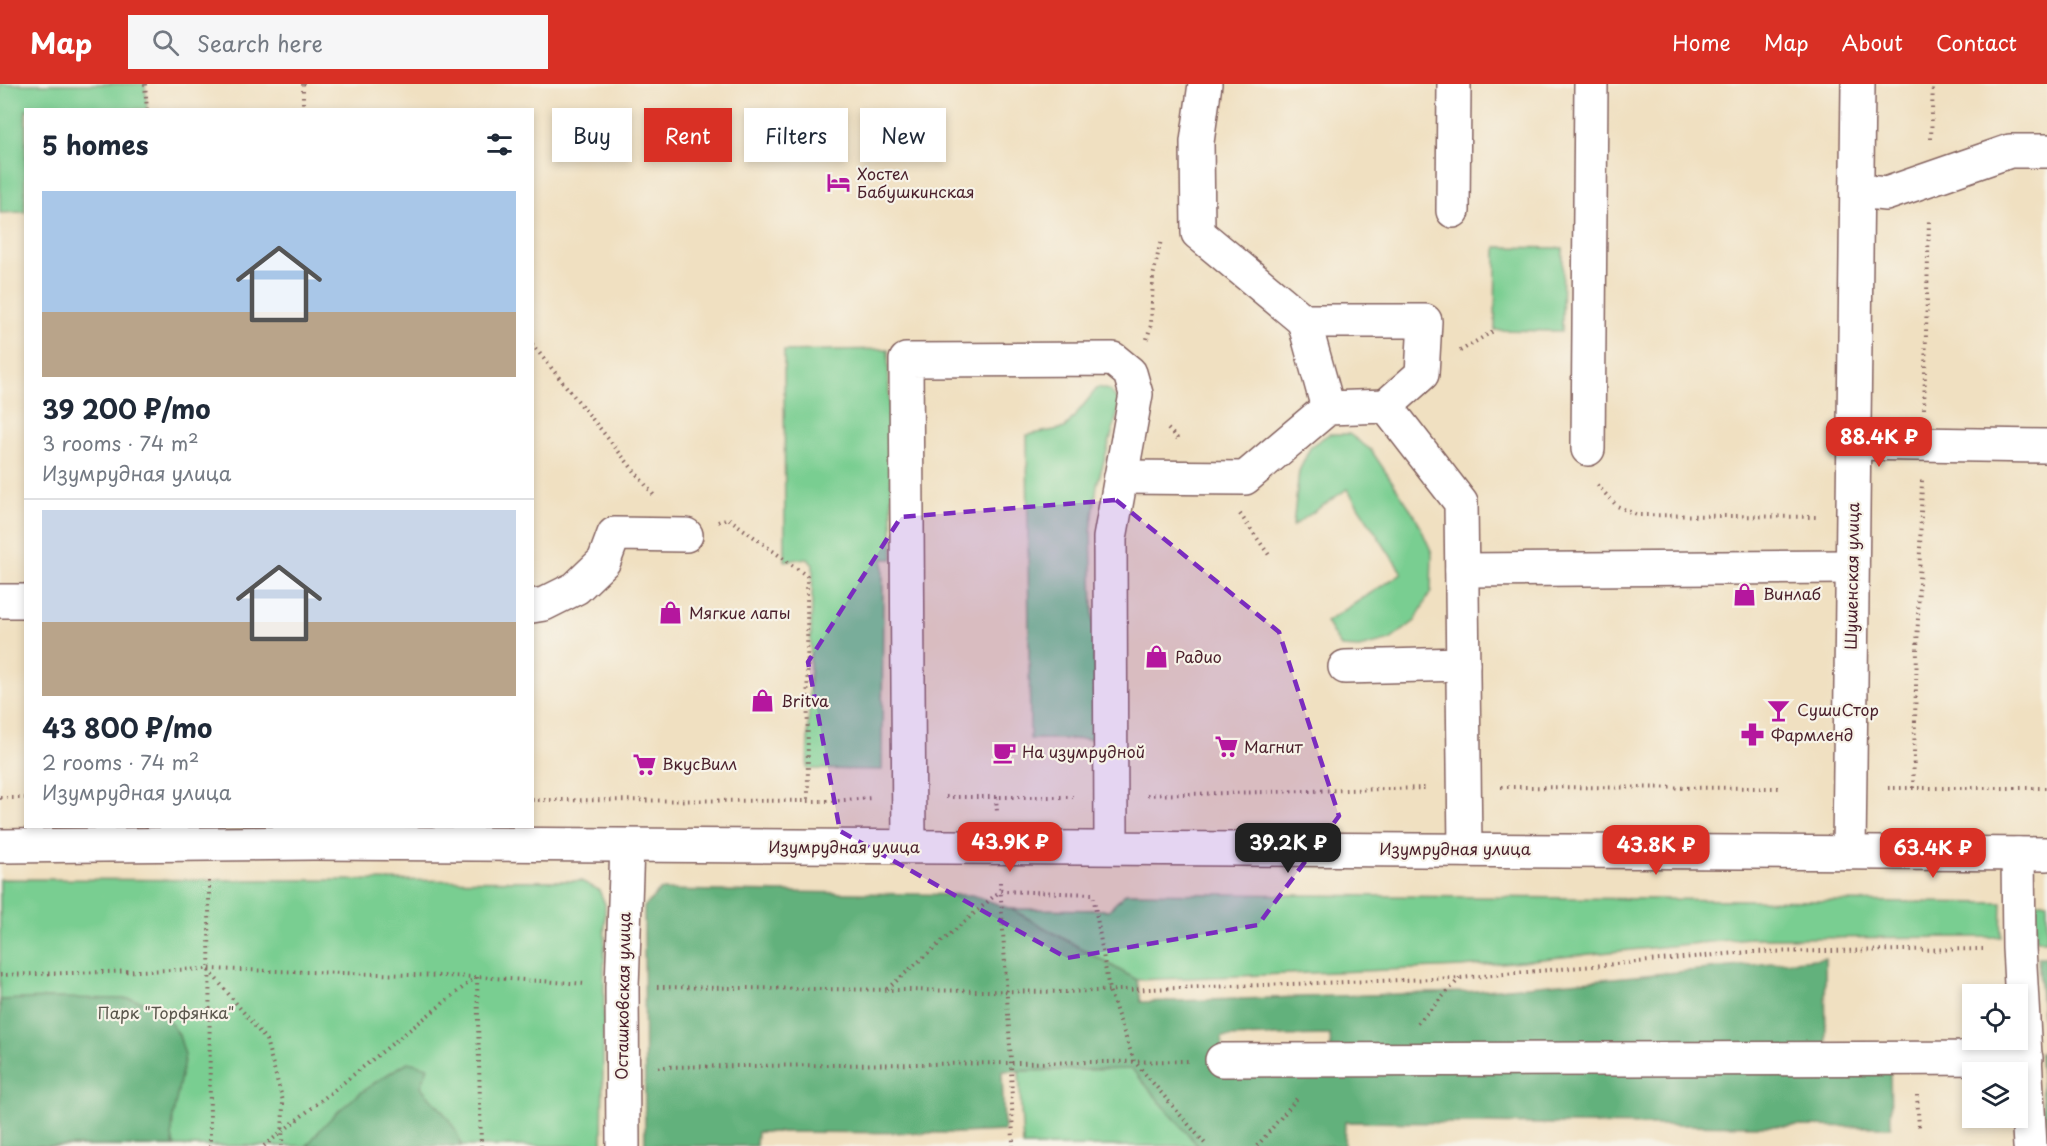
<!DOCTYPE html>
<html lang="en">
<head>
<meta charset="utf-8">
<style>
  body { margin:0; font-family:"Playpen Sans",sans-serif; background:#f6f6f7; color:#1f2937; height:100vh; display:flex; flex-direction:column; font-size:22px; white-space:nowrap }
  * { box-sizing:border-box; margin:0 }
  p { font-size:20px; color:#747a83 }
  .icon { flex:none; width:33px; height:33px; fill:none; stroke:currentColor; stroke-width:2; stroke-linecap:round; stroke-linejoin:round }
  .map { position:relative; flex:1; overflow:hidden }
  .sheet { position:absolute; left:24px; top:24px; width:510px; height:720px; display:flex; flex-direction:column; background:#fff; border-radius:0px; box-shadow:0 3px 9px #0003 }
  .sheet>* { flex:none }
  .guide { position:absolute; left:552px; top:24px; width:570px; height:54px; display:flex; gap:12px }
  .tools { position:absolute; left:1962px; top:900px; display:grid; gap:12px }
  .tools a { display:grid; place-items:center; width:66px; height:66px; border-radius:0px; background:#fff; box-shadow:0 3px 9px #0003; font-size:30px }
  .price { position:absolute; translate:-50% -51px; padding:0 14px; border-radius:12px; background:#d93025; color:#fff; font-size:20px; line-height:39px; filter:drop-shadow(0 2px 3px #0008) }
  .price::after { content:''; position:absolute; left:50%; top:36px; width:18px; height:14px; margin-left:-9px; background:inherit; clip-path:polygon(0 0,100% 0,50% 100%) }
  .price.on { background:#222; color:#fff }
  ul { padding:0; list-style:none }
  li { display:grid; align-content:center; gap:12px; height:318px; padding:0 18px }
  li+li { border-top:2px solid #e0e1e3 }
  li span { display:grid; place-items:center; height:186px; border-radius:0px; color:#555 }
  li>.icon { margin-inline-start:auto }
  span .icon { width:108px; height:108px; fill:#fffc; stroke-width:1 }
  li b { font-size:26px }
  h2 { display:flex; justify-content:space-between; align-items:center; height:72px; padding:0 18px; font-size:26px }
  .pill { padding:0 21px; border-radius:0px; background:#fff; box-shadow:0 3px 9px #0003; font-size:21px; line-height:54px }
  .pill.on { background:#d93025; color:#fff }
  header { display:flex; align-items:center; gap:36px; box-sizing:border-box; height:84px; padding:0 30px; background:#d93025; color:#fff }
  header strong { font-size:28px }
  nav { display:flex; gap:33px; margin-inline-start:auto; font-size:21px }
  .search { width:420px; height:54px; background:#f6f6f7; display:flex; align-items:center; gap:15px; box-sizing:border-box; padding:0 21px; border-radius:0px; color:#747a83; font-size:22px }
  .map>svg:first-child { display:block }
  .green { fill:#79ce91; stroke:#62765e; stroke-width:1.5 }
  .forest { fill:#62b17b; stroke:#566853; stroke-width:1.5; fill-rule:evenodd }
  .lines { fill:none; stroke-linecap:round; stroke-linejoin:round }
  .minor-casing { stroke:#846360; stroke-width:36 }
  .path { stroke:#846360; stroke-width:4; stroke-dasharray:1.5 4.5; stroke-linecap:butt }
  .minor { stroke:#fff; stroke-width:33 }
  .marked { fill:#7b2cbf; fill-opacity:0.2; stroke:#7b2cbf; stroke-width:4.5; stroke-dasharray:12 8; stroke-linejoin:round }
  .labels { text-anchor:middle; stroke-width:4.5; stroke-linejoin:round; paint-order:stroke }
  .poi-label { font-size:16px; fill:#4a1f2b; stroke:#f7f3e8; text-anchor:start }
  .street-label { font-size:16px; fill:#4a1f2b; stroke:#f7f3e8 }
  .park-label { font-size:16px; fill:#58544a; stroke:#f7f3e8 }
</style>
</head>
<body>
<header>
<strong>Map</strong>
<div class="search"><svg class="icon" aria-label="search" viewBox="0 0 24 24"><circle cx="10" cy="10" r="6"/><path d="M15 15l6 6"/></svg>Search here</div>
<nav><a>Home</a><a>Map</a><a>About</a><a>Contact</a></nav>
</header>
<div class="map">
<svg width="2047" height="1062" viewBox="0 0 2047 1062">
  <rect width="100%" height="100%" fill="#f7f3e8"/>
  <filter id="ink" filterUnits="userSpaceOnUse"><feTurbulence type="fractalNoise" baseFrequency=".0167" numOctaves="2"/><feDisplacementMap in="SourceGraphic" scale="12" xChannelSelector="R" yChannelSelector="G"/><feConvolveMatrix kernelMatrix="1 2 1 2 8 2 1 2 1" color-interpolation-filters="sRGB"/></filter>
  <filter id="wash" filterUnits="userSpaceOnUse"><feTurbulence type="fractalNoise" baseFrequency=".008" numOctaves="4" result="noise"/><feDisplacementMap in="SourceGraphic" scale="24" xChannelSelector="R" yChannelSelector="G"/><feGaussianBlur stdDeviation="1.35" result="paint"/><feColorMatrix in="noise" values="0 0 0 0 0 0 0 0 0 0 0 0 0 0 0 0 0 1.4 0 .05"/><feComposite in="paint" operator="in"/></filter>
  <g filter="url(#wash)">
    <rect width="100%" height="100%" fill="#f0e0c1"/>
    <!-- green -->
    <g class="green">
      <polygon points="0,0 145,0 147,25 26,26 25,128 0,129"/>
      <polygon points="1496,163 1563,164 1562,247 1495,246"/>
      <polygon points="888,265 893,475 883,475 882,686 807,685 813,481 807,474 785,477 784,267"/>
      <polygon points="1098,303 1109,306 1118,316 1118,328 1097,401 1091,447 1096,655 1030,655 1027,351 1065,344"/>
      <polygon points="1329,350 1349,350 1371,366 1416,433 1432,469 1431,507 1415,537 1390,556 1359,564 1341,563 1326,538 1402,489 1347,405 1293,442 1299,387 1311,362"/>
      <polygon points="0,795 581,797 599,806 605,820 602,1062 0,1062"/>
      <polygon points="1126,809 2002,819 2001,853 1749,854 1462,883 1137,896 1011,825 1109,826"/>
      <polygon points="2035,818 2047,818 2047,856 2036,856"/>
      <polygon points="1132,985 1198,1062 1023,1062 1019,987"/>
    </g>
    <!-- forest -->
    <g class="forest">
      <path d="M660 806 973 811 1011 825 1137 896 1141 918 1465 908 1825 874 1826 964 1890 984 1891 1043 1345 1038 1344 1062H1198L1132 985 1002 987 1004 1047 959 1049 757 1048 756 1062H645L644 823ZM1330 951 1331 970 1223 972 1222 953Z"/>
      <polygon points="2038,873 2047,873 2047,953 2044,953"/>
      <polygon points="49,914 132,915 152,920 167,934 179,951 185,971 173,1032 172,1052 174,1062 0,1062 0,916"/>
      <polygon points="2040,969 2047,970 2047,1062 2045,1062"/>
      <path d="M408 978 428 983 421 1003C437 1021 455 1038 462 1062H307C333 1026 370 1000 408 978Z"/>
    </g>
  </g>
  <g filter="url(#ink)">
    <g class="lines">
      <defs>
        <g id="minor">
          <polyline points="1205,0 1197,58 1198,149 1304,237 1425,237 1422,290 1386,322"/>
          <polyline points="1857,107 1886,110 2010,67 2047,67"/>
          <polyline points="1453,127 1454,0"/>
          <polyline points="1304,237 1328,324"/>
          <polyline points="1854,359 2047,362"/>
          <polyline points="1588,365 1591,0"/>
          <polyline points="1121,393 1245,394 1328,324 1386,322 1461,419 1465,766"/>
          <polyline points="1462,486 1852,483"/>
          <polyline points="0,517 26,517"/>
          <polyline points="532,522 544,520 576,504 604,477 614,450 686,451"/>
          <polyline points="1345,583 1463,580"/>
          <polyline points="0,762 313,759 2047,770"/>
          <polyline points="909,762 906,276 1113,275 1130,289 1136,310 1110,454 1111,763"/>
          <polyline points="1849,768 1858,0"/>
          <polyline points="2018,770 2019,864 2030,1062"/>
          <polyline points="1222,976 2026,974"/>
          <polyline points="623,1062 622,903 627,762"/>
        </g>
      </defs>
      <!-- minor casing -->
      <use href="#minor" class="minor-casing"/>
      <!-- path -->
      <g class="path">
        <polyline points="145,0 147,26"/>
        <polyline points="303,0 303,26"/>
        <polyline points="1931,55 1933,0"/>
        <polyline points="1147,255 1151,241 1153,193 1161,156"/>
        <polyline points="532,260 656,414"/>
        <polyline points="1460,267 1495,246"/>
        <polyline points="1924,325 1929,135"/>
        <polyline points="1168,345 1180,357"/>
        <polyline points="1597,401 1617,422 1637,431 1816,433"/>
        <polyline points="1240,430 1269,471"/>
        <polyline points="718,438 728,434 807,492 808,716"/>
        <polyline points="1501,703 1782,704"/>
        <polyline points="1888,704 2047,704"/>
        <polyline points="1913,704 1922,396"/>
        <polyline points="1147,711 1427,704"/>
        <polyline points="946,713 1073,713"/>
        <polyline points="996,713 997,728"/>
        <polyline points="0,714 26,714"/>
        <polyline points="532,716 830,717 872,714"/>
        <polyline points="209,797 210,1062"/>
        <polyline points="1000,798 1011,979 1013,1062"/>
        <polyline points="209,886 266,956 283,1017 282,1062"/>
        <polyline points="0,891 208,885 477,893 587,900"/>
        <polyline points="477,893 481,1062"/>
        <polyline points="657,903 1065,908 1460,894 1749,868 1983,865"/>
        <polyline points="887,905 1000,807 1093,810 1109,906 1134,977 1207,1062"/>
        <polyline points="1418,939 1460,894"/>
        <polyline points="658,983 1188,977"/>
        <polyline points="1917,1011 1919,1043"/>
        <polyline points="264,1062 476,893"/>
        <polyline points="1257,1062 1299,1012"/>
      </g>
      <!-- minor -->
      <use href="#minor" class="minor"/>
    </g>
  </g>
  <!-- marked area -->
  <path class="marked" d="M1116 416 1279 548 1339 732 1258 841 1067 874 840 747 808 578 901 433Z"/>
  <!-- icons -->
  <defs>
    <symbol id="hotel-bare" viewBox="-9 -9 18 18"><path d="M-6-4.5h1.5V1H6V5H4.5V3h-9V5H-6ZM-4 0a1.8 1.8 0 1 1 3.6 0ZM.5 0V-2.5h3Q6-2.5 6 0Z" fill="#b5179e" stroke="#f7f3e8" stroke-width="2.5" paint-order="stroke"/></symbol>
    <symbol id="shop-bare" viewBox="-9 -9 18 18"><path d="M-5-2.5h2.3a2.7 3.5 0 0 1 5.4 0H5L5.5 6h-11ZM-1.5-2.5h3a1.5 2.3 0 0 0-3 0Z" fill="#b5179e" stroke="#f7f3e8" stroke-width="2.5" paint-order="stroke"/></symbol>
    <symbol id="bar-bare" viewBox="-9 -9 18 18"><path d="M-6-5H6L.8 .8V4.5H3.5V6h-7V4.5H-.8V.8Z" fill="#b5179e" stroke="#f7f3e8" stroke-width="2.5" paint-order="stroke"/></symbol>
    <symbol id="pharmacy-bare" viewBox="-9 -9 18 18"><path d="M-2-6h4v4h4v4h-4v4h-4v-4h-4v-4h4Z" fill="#b5179e" stroke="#f7f3e8" stroke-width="2.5" paint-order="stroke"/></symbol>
    <symbol id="supermarket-bare" viewBox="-9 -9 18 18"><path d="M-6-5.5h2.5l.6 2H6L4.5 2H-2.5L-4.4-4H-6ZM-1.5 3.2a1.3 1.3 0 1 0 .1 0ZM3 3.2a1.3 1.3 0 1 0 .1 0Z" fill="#b5179e" stroke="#f7f3e8" stroke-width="2.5" paint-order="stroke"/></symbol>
    <symbol id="cafe-bare" viewBox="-9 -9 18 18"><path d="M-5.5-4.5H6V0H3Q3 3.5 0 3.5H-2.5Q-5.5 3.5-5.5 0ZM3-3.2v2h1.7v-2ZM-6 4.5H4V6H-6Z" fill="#b5179e" stroke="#f7f3e8" stroke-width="2.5" paint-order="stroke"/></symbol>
  </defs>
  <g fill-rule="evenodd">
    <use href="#hotel-bare" x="822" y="82" width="33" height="33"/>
    <use href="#shop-bare" x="1728" y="494" width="33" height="33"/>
    <use href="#shop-bare" x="654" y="512" width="33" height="33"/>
    <use href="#shop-bare" x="1140" y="556" width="33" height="33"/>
    <use href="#shop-bare" x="746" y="600" width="33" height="33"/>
    <use href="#bar-bare" x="1762" y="610" width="33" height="33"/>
    <use href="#pharmacy-bare" x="1736" y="634" width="33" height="33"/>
    <use href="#supermarket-bare" x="1210" y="646" width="33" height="33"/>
    <use href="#cafe-bare" x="988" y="652" width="33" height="33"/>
    <use href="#supermarket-bare" x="628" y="664" width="33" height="33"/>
  </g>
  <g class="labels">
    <!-- poi labels -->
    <g class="poi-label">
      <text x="857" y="96">Хостел<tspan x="857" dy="18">Бабушкинская</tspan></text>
      <text x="1763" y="516">Винлаб</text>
      <text x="689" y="535">Мягкие лапы</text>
      <text x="1175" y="579">Радио</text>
      <text x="781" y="623">Britva</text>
      <text x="1797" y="632">СушиСтор</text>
      <text x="1771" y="657">Фармленд</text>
      <text x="1244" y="669">Магнит</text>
      <text x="1022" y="674">На изумрудной</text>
      <text x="662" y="686">ВкусВилл</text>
    </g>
    <!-- street labels -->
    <g class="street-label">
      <text transform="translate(1852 492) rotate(-89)" y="6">Шушенская улица</text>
      <text x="844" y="769">Изумрудная улица</text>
      <text x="1455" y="771">Изумрудная улица</text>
      <text transform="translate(623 912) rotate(-89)" y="6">Осташковская улица</text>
    </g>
    <!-- park labels -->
    <g class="park-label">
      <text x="166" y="935">Парк "Торфянка"</text>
    </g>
  </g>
</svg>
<div class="tools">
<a><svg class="icon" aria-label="locate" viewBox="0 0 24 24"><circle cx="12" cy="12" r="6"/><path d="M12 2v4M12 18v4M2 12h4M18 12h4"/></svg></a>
<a><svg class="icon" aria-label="layers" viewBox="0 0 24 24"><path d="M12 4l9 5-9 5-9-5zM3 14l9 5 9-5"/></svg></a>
</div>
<b class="price" style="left:1879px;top:384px">88.4K ₽</b>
<b class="price" style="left:1010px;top:789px">43.9K ₽</b>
<b class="price on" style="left:1288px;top:790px">39.2K ₽</b>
<b class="price" style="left:1656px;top:792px">43.8K ₽</b>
<b class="price" style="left:1933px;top:795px">63.4K ₽</b>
<div class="guide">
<a class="pill">Buy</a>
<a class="pill on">Rent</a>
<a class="pill">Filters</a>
<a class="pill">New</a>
</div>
<section class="sheet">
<h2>5 homes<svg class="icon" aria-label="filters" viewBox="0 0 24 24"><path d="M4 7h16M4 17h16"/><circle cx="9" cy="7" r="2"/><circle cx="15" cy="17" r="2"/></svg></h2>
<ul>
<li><span style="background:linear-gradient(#a9c7e8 65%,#b9a48a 0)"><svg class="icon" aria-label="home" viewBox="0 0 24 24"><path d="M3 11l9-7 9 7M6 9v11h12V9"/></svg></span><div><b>39 200 ₽/mo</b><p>3 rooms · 74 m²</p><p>Изумрудная улица</p></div></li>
<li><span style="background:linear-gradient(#c9d6e8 60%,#b9a48a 0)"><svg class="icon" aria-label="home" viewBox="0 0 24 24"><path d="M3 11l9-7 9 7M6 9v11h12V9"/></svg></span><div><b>43 800 ₽/mo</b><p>2 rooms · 74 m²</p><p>Изумрудная улица</p></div></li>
</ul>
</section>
</div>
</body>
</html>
